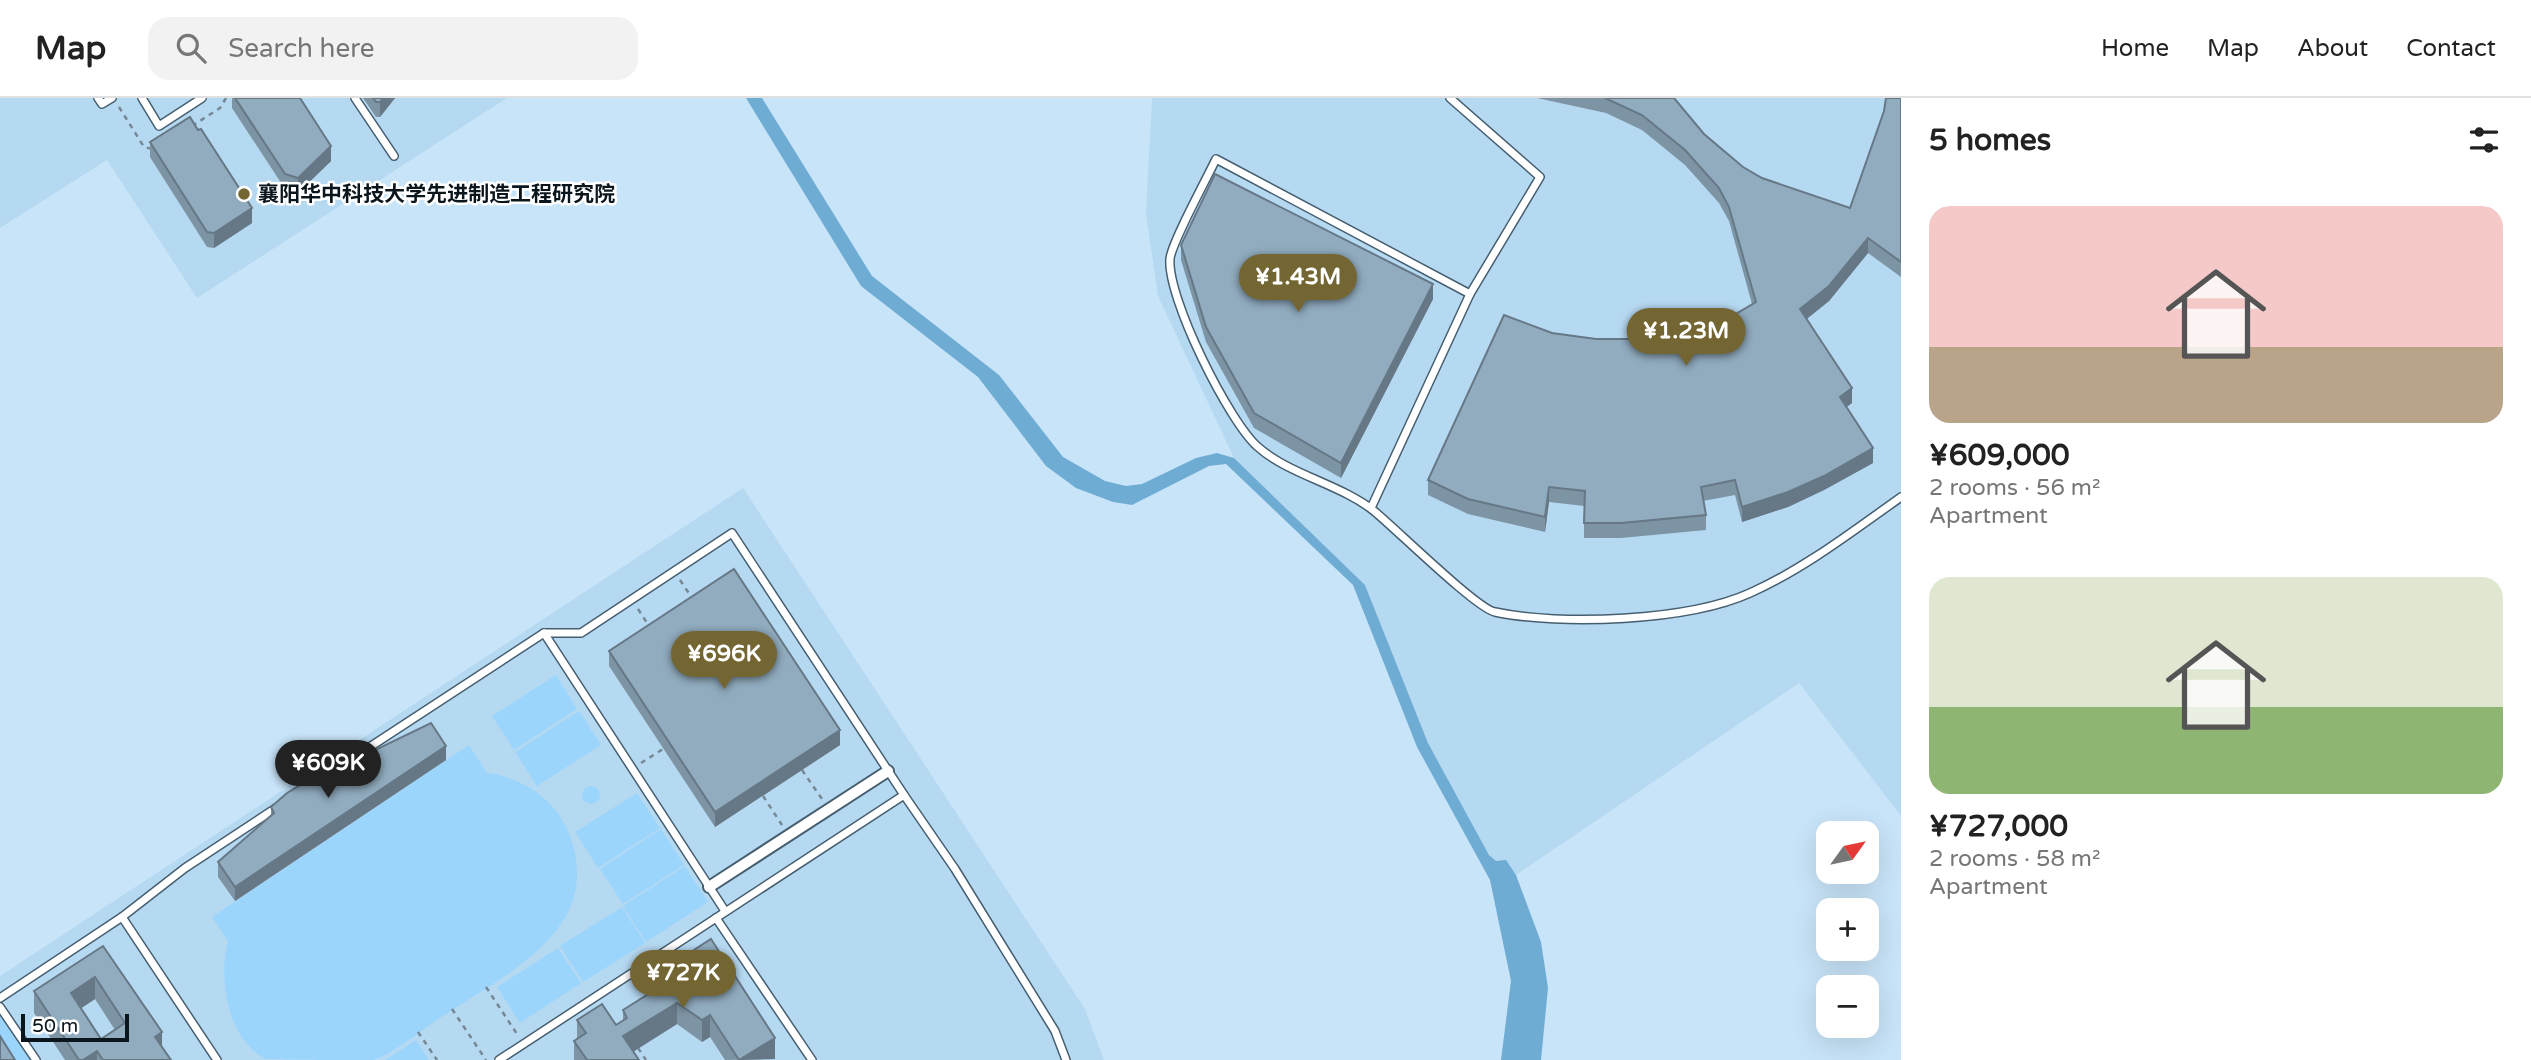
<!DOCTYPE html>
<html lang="en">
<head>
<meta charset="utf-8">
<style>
  body { margin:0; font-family:"Varela Round","Noto Sans SC",sans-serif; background:#f2f2f2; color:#222; height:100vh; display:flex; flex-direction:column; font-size:26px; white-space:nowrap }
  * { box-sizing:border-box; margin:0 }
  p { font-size:23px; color:#767676 }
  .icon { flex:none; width:38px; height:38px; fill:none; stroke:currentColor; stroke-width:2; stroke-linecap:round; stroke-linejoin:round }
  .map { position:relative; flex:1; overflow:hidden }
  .drawer { display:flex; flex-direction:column; background:#fff; width:630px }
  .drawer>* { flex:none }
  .needle { width:46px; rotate:57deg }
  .buttons { position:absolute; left:1816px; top:723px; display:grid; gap:14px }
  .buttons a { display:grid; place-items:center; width:63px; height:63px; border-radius:14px; background:#fff; box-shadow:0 7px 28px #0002; font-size:35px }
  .scale { position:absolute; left:21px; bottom:18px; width:108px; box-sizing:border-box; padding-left:7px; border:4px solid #0b151c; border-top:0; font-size:19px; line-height:24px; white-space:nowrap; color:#0b151c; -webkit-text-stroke:5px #fff; paint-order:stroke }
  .price { position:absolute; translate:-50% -60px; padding:0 16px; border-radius:24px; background:#746633; color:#fff; font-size:23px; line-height:46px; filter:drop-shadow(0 2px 4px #0008) }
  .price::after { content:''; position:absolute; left:50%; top:42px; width:21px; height:16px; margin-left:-10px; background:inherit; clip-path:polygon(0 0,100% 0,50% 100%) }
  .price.on { background:#222; color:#fff }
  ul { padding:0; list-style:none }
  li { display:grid; align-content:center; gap:14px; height:371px; padding:0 28px }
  li span { display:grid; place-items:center; height:217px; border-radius:21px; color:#555 }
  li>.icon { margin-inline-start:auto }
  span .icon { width:126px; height:126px; fill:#fffc; stroke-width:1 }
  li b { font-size:30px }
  h2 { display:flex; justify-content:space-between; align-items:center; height:84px; padding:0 28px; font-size:30px }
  header { display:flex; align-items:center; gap:42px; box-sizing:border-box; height:98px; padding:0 35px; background:#fff; border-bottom:2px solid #e0e0e0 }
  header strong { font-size:33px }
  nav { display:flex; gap:38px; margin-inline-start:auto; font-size:24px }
  .search { width:490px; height:63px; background:#f2f2f2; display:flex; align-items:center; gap:18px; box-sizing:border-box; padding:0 24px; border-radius:21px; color:#767676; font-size:26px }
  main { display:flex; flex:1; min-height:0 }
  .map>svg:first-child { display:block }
  .built { fill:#b6d9f2 }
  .green { fill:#9cd5fc }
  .water { fill:#6facd4 }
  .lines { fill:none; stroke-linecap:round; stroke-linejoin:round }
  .service-casing { stroke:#465f70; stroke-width:10 }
  .pedestrian-casing { stroke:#465f70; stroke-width:14 }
  .path { stroke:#748896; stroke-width:2.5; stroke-dasharray:5 5; stroke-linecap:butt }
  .service { stroke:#fff; stroke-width:7 }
  .pedestrian { stroke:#fff; stroke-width:10 }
  .wall { fill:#7d94a4; fill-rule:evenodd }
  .shaded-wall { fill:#667886 }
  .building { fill:#91acbf; stroke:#667886; stroke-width:2; fill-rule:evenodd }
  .poi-dot { fill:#746633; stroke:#fff; stroke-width:2.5 }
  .labels { text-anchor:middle; stroke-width:5; stroke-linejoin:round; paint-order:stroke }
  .poi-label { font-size:21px; font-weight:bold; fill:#0b151c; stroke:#fff; text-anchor:start }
</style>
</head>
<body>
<header>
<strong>Map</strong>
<div class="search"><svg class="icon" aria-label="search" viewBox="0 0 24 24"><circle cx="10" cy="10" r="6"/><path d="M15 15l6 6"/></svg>Search here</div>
<nav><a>Home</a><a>Map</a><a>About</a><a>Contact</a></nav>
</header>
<main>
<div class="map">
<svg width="1901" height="962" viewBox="0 0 1901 962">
  <rect width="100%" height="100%" fill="#c8e4f8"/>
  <!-- built -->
  <g class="built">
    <polygon points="0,0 507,0 197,200 107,62 0,130"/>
    <polygon points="1152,0 1901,0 1901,718 1799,585 1516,777 1506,763 1496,763 1489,757 1428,645 1365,487 1234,360 1158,198 1146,116"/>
    <polygon points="743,390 1085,911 1104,962 0,962 0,878"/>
  </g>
  <!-- green -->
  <g class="green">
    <polygon points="556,577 577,611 514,652 492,618"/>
    <polygon points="579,613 601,647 537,688 515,654"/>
    <path d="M469 647 487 675C520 679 553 699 567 731 610 830 507 875 440 920 424 930 388 960 372 962 360 962 274 962 266 961 227 942 218 879 228 843L212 819Z"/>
    <circle cx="591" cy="697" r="9"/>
    <polygon points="637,695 660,730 598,770 575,734"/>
    <polygon points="661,731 684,767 623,806 600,771"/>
    <polygon points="685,768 708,804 646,844 623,808"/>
    <polygon points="622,809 645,845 583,884 560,848"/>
    <polygon points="558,850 581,885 520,925 497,889"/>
    <polygon points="0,909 36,962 0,962"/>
    <polygon points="416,942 429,962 385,962"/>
  </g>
  <!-- water -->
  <polygon class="water" points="746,0 762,0 872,178 999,277 1063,359 1105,383 1126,388 1142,386 1196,360 1217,355 1234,360 1365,487 1428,645 1489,757 1496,763 1506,762 1516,777 1541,844 1548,890 1541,962 1501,962 1511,883 1490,782 1417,649 1353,487 1226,366 1209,368 1132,407 1113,404 1076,390 1046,368 978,279 861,188"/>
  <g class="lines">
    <defs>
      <g id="service">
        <polyline points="98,0 102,6 112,0"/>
        <polyline points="142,0 159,28 202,0"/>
        <polyline points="355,0 394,58"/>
        <path d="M1470 196 1216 61C1207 80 1171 146 1170 161 1167 200 1229 324 1258 349 1288 376 1342 387 1374 413 1395 430 1477 511 1495 514 1561 528 1688 523 1750 495 1804 471 1853 433 1901 399"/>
        <polyline points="1371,410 1470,196 1540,79 1450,0"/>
        <polyline points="544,535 581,535 732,435 904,697"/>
        <polyline points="356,658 544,535 725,813"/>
        <polyline points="122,819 185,770 276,710"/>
        <polyline points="716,820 812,962"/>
        <polyline points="0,900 122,819 217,962"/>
        <polyline points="0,909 36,962"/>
        <polyline points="499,962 904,697 955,771 1055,933 1066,962"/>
      </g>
      <polyline id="pedestrian" points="709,789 888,673"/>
    </defs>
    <!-- service casing -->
    <use href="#service" class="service-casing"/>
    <!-- pedestrian casing -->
    <use href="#pedestrian" class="pedestrian-casing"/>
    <!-- path -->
    <g class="path">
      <polyline points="119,9 144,49 153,51"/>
      <polyline points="192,28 220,10 226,0"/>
      <polyline points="680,482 692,500"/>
      <polyline points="638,511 649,528"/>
      <polyline points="641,665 663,651"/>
      <polyline points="802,672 822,701"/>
      <polyline points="763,698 782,727"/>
      <polyline points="486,889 517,936"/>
      <polyline points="452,911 486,962"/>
      <polyline points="418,934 437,962"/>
      <polyline points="638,950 646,962"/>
    </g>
    <!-- service -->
    <use href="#service" class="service"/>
    <!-- pedestrian -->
    <use href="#pedestrian" class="pedestrian"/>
  </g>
  <!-- wall -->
  <g class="wall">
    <polygon points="232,0 300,0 331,63 298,95 285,91 232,10"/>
    <polygon points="363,0 395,0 380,19 376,19"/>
    <polygon points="1537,0 1674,0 1704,36 1743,69 1762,80 1850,110 1901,0 1901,179 1868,155 1829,203 1807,221 1852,305 1846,309 1873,365 1824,392 1788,409 1742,424 1735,397 1703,403 1706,417 1706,432 1621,440 1584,440 1584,408 1549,404 1545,434 1468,416 1428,397 1428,382 1552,235 1596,241 1641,241 1690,235 1727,221 1752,206 1729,123 1719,105 1685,67 1642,32 1606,15"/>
    <polygon points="198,32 252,125 214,150 207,149 150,59 150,44"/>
    <polygon points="1181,147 1433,201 1341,380 1254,330 1206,244 1181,162"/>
    <polygon points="609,553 840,647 715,729 609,568"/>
    <polygon points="365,657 446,662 235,803 218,779 218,764 271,718 271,709"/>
    <path d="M103 848 162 949 171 962H65L34 915V893ZM95 901 115 932 101 941 81 910Z"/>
    <polygon points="683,859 775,961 725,962 710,939 702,944 677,926 633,954 639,962 574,962 574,943 577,940 577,922 616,927 623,923 623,912 674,891 679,888 679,869 683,867"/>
  </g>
  <!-- shaded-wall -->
  <g class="shaded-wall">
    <polygon points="383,0 395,0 380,19 380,4"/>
    <polygon points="331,48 331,63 298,95 298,80"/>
    <polygon points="252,110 252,125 214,150 214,135"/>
    <polygon points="1868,140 1868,155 1829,203 1800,226 1800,211"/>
    <polygon points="1433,186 1433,201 1341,380 1341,365"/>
    <polygon points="1852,290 1852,305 1840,314 1840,299"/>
    <polygon points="1873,350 1873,365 1824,392 1788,409 1742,424 1742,409"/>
    <polygon points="1549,389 1549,404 1545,434 1545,419"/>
    <polygon points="840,632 840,647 715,729 715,714"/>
    <polygon points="446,648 446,662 235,803 235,789"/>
    <polygon points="95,879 95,901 71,917 71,895"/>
    <polygon points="677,905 677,926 623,960 623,938"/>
    <polygon points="710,917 710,939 702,944 702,922"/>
    <polygon points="162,934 162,956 155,939"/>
    <polygon points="775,940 775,961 740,962"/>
    <polygon points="97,953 97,962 83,962"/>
  </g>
  <!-- building -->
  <g class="building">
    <polygon points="235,0 300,0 331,48 298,80 285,76"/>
    <polygon points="373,0 383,0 380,4 376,4"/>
    <polygon points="1605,0 1674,0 1704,36 1743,69 1762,80 1850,110 1884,13 1886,0 1901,0 1901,164 1868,140 1829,188 1800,211 1852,290 1840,299 1873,350 1824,378 1788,394 1742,409 1735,382 1701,389 1706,417 1621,425 1584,425 1585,393 1549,389 1545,419 1468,401 1428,382 1504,217 1552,235 1596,241 1641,241 1690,235 1727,221 1756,204 1729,109 1719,90 1685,52 1642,17"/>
    <polygon points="190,19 198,32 201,31 252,110 214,135 207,134 150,44"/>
    <polygon points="1215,76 1433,186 1341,365 1254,315 1206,229 1181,147"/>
    <polygon points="734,471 840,632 715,714 609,553"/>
    <polygon points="431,625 446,648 235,789 218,764 274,715 271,709 287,695 361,650 365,657"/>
    <polygon points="711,841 775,940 739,962 710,917 702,922 677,905 623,938 639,962 587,962 574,943 586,935 577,922 602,906 616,927 627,920 623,912 669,883 674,891 687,883 679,869 686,864 683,859"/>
    <path d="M103 848 162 934 155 939 171 962H103L97 953 83 962H79L34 893ZM95 879 125 925 101 941 71 895Z"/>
    <polygon points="0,938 15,962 0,962"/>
  </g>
  <!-- markers -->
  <circle class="poi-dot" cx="244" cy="96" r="7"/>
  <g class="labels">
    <!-- poi labels -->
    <g class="poi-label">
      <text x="258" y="103">襄阳华中科技大学先进制造工程研究院</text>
    </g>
  </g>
</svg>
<div class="buttons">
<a><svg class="needle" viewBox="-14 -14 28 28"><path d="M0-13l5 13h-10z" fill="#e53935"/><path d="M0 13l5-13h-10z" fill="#767676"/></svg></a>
<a>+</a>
<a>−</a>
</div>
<div class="scale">50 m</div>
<b class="price" style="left:1298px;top:216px">¥1.43M</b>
<b class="price" style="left:1686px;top:270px">¥1.23M</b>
<b class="price" style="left:724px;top:593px">¥696K</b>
<b class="price on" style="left:328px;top:702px">¥609K</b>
<b class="price" style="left:683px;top:912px">¥727K</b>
</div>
<section class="drawer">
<h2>5 homes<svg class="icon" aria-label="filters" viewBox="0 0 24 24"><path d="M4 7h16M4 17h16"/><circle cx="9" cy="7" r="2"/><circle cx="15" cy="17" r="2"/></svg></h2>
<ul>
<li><span style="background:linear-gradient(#f6c9c9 65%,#b9a48a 0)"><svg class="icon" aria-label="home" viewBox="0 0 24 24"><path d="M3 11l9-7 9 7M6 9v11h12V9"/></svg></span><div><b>¥609,000</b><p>2 rooms · 56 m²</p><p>Apartment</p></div></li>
<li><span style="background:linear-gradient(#dfe7d0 60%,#8fb573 0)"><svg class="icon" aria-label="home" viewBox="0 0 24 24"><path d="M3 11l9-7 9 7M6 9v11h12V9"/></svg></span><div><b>¥727,000</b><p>2 rooms · 58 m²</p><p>Apartment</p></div></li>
</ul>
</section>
</main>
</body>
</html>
